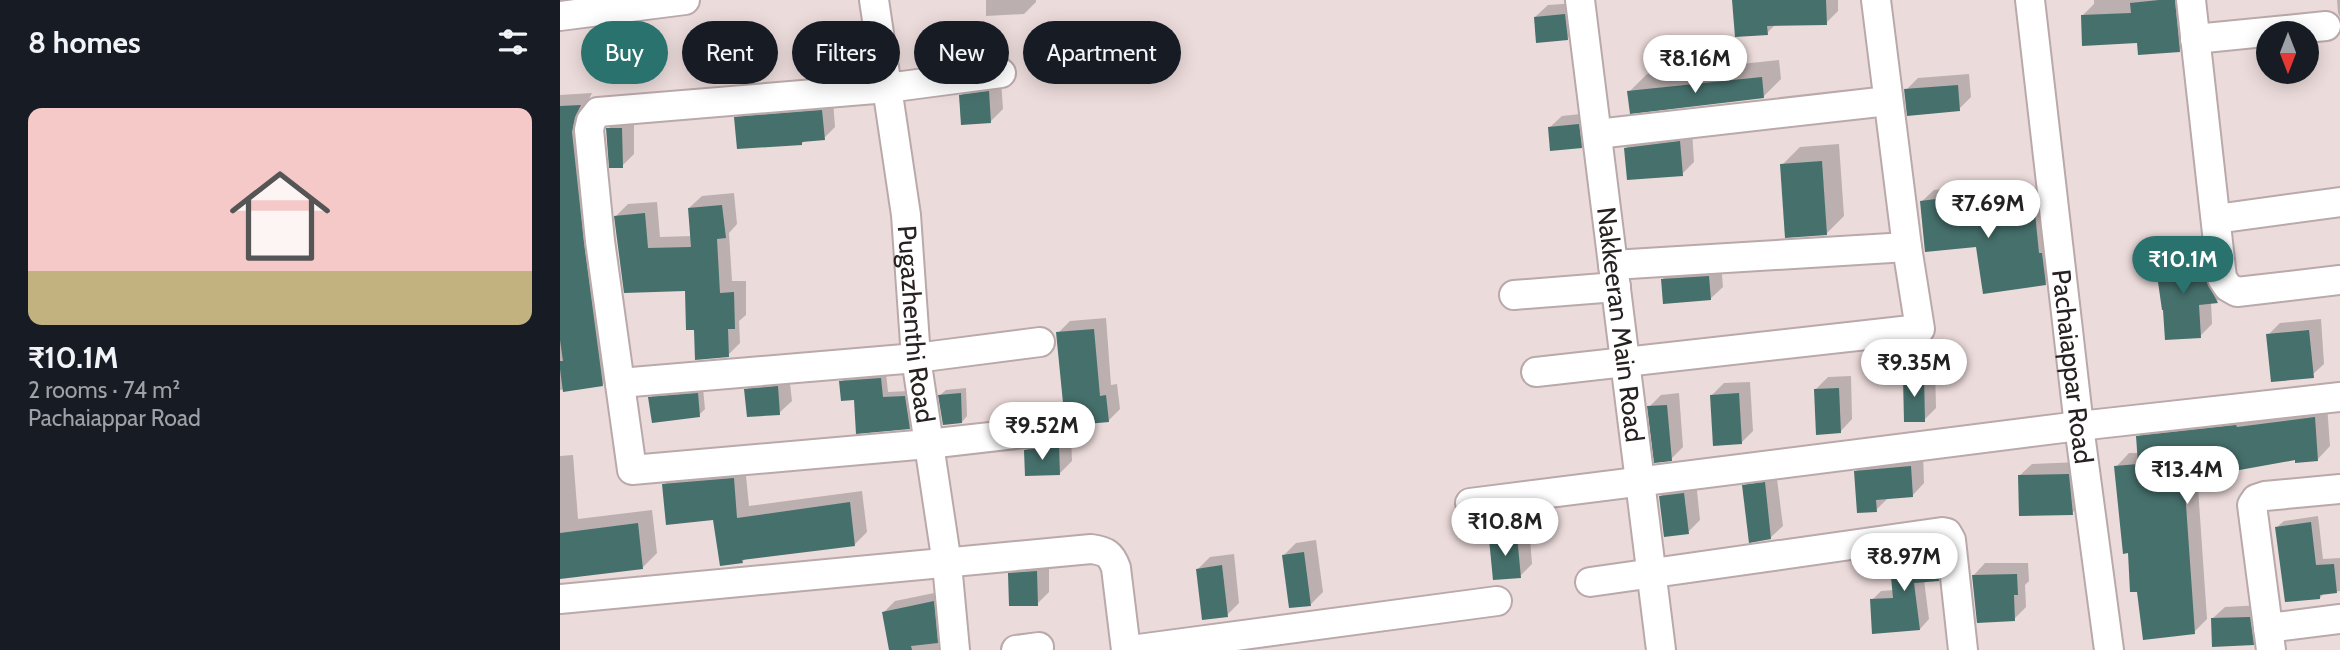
<!DOCTYPE html>
<html lang="en">
<head>
<meta charset="utf-8">
<style>
  body { margin:0; font-family:Cabin,sans-serif; background:#242831; color:#f1f3f6; height:100vh; display:flex; flex-direction:column; font-size:26px; white-space:nowrap }
  * { box-sizing:border-box; margin:0 }
  p { font-size:23px; color:#9ea1a6 }
  .icon { flex:none; width:38px; height:38px; fill:none; stroke:currentColor; stroke-width:2; stroke-linecap:round; stroke-linejoin:round }
  .map { position:relative; flex:1; overflow:hidden }
  .drawer { display:flex; flex-direction:column; background:#171b24; width:560px }
  .drawer>* { flex:none }
  .banner { position:absolute; left:21px; top:21px; width:665px; height:63px; display:flex; gap:14px }
  .needle { width:46px; rotate:180deg }
  .controls { position:absolute; left:1696px; top:21px; display:grid; gap:14px }
  .controls a { display:grid; place-items:center; width:63px; height:63px; border-radius:50%; background:#171b24; box-shadow:0 4px 18px #0003; font-size:35px }
  .price { position:absolute; translate:-50% -60px; padding:0 16px; border-radius:24px; background:#fff; color:#222; font-size:23px; line-height:46px; filter:drop-shadow(0 2px 4px #0008) }
  .price::after { content:''; position:absolute; left:50%; top:42px; width:21px; height:16px; margin-left:-10px; background:inherit; clip-path:polygon(0 0,100% 0,50% 100%) }
  .price.selected { background:#29726d; color:#fff }
  ul { padding:0; list-style:none }
  li { display:grid; align-content:center; gap:14px; height:371px; padding:0 28px }
  li span { display:grid; place-items:center; height:217px; border-radius:14px; color:#555 }
  li>.icon { margin-inline-start:auto }
  span .icon { width:126px; height:126px; fill:#fffc; stroke-width:1 }
  li b { font-size:30px }
  h2 { display:flex; justify-content:space-between; align-items:center; height:84px; padding:0 28px; font-size:30px }
  .pill { padding:0 24px; border-radius:32px; background:#171b24; box-shadow:0 4px 18px #0003; font-size:24px; line-height:63px }
  .pill.selected { background:#29726d; color:#fff }
  main { display:flex; flex:1; min-height:0 }
  .map>svg:first-child { display:block }
  .shadow { fill:#0003 }
  .building { fill:#46706c }
  .lines { fill:none; stroke-linecap:round; stroke-linejoin:round }
  .street-casing { stroke:#baa9aa; stroke-width:32 }
  .street { stroke:#fff; stroke-width:28 }
  .labels { text-anchor:middle; stroke-width:7; stroke-linejoin:round; paint-order:stroke }
  .street-label { font-size:26px; fill:#282122; stroke:#fff }
</style>
</head>
<body>
<main>
<section class="drawer">
<h2>8 homes<svg class="icon" aria-label="filters" viewBox="0 0 24 24"><path d="M4 7h16M4 17h16"/><circle cx="9" cy="7" r="2"/><circle cx="15" cy="17" r="2"/></svg></h2>
<ul>
<li><span style="background:linear-gradient(#f6c9c9 75%,#c2b280 0)"><svg class="icon" aria-label="home" viewBox="0 0 24 24"><path d="M3 11l9-7 9 7M6 9v11h12V9"/></svg></span><div><b>₹10.1M</b><p>2 rooms · 74 m²</p><p>Pachaiappar Road</p></div></li>
</ul>
</section>
<div class="map">
<svg width="1780" height="650" viewBox="0 0 1780 650">
  <rect width="100%" height="100%" fill="#ecdbdb"/>
  <!-- shadow -->
  <g class="shadow">
    <polygon points="426,0 476,0 476,2 464,14 426,16"/>
    <polygon points="1174,0 1278,0 1278,11 1266,23 1216,24 1207,33"/>
    <polygon points="1534,0 1628,0 1631,38 1619,50 1579,41 1522,16 1534,4"/>
    <polygon points="1777,0 1780,0 1780,17 1778,13"/>
    <polygon points="1017,3 1020,26 1007,39 975,17 988,5"/>
    <polygon points="1219,60 1221,79 1203,97 1069,92 1087,74"/>
    <polygon points="1409,74 1411,97 1399,109 1346,90 1358,78"/>
    <polygon points="441,80 443,109 431,121 400,96 413,84"/>
    <polygon points="32,93 27,103 25,118 55,372 43,384 0,390 0,405 0,95"/>
    <polygon points="273,100 275,127 264,138 246,140 241,144 176,118 187,107"/>
    <polygon points="1030,113 1033,134 1021,146 989,128 1002,116"/>
    <polygon points="60,117 74,117 74,154 62,166 48,129"/>
    <polygon points="1132,130 1134,162 1122,174 1066,148 1078,136"/>
    <polygon points="1279,144 1284,216 1266,234 1222,165 1240,147"/>
    <polygon points="1419,184 1421,199 1485,191 1497,271 1485,283 1418,245 1361,202 1374,190"/>
    <polygon points="174,193 177,224 169,233 172,281 186,281 186,315 179,321 180,343 168,355 136,328 127,289 56,216 68,204 97,202 100,237 132,236 129,208 142,196"/>
    <polygon points="1654,244 1669,289 1657,301 1651,302 1652,324 1640,336 1597,262 1609,250"/>
    <polygon points="1161,264 1163,287 1150,299 1103,279 1115,267"/>
    <polygon points="546,318 551,385 557,384 560,409 548,421 498,333 510,321"/>
    <polygon points="1761,319 1764,364 1751,376 1708,335 1720,323"/>
    <polygon points="1357,365 1375,365 1376,408 1364,420 1345,377"/>
    <polygon points="326,373 328,392 350,391 355,421 349,427 296,398 281,382 287,376"/>
    <polygon points="229,375 232,401 219,413 186,390 198,378"/>
    <polygon points="1291,376 1292,419 1280,432 1256,389 1268,377"/>
    <polygon points="1190,382 1193,431 1181,443 1151,396 1164,383"/>
    <polygon points="143,388 145,409 139,415 90,398 96,392"/>
    <polygon points="406,388 407,416 402,422 380,395 386,390"/>
    <polygon points="1119,393 1123,447 1111,459 1089,407 1101,395"/>
    <polygon points="1767,405 1770,446 1757,460 1736,458 1637,473 1647,619 1634,632 1578,590 1569,551 1556,467 1569,453 1579,453 1578,437 1591,424"/>
    <polygon points="511,435 512,461 500,473 466,450 478,438"/>
    <polygon points="1363,454 1364,483 1352,496 1328,498 1316,510 1295,472 1308,460"/>
    <polygon points="13,455 18,519 92,510 97,553 82,568 0,577 0,456"/>
    <polygon points="1520,462 1524,501 1512,513 1459,476 1472,464"/>
    <polygon points="185,466 189,506 302,491 307,532 295,544 186,558 182,562 155,518 104,485 116,472"/>
    <polygon points="1216,471 1223,526 1210,538 1184,486 1196,474"/>
    <polygon points="1136,481 1140,520 1128,532 1100,497 1113,484"/>
    <polygon points="1758,516 1763,559 1780,558 1780,591 1764,593 1760,598 1716,528 1724,521"/>
    <polygon points="969,525 972,564 960,576 931,540 943,527"/>
    <polygon points="756,540 763,592 751,604 724,555 736,543"/>
    <polygon points="1384,541 1387,570 1378,579 1364,580 1369,619 1360,629 1312,600 1321,591 1334,590 1331,557 1340,548"/>
    <polygon points="674,554 679,603 667,615 638,569 650,557"/>
    <polygon points="489,559 489,592 477,604 450,574 462,562"/>
    <polygon points="1425,563 1468,563 1469,581 1465,585 1466,607 1454,619 1413,576"/>
    <polygon points="384,591 394,650 330,650 324,612 335,601"/>
    <polygon points="1702,605 1705,632 1693,644 1652,619 1665,607"/>
  </g>
  <!-- building -->
  <g class="building">
    <polygon points="1172,0 1266,0 1267,25 1207,26 1208,35 1175,37"/>
    <polygon points="1599,0 1615,0 1620,52 1578,55 1577,43 1522,46 1521,15 1571,13 1570,3"/>
    <polygon points="1005,14 1008,40 976,43 974,17"/>
    <polygon points="1202,77 1204,98 1070,114 1067,91"/>
    <polygon points="1398,85 1400,111 1347,116 1344,89"/>
    <polygon points="429,91 431,123 401,125 399,95"/>
    <polygon points="21,105 15,117 12,132 24,243 43,386 3,392 0,369 0,361 3,361 0,340 0,106"/>
    <polygon points="262,110 265,140 242,142 242,145 177,149 174,117"/>
    <polygon points="1019,124 1022,148 990,151 988,127"/>
    <polygon points="46,128 62,128 63,168 49,168"/>
    <polygon points="1120,141 1123,176 1067,180 1064,148"/>
    <polygon points="1262,161 1267,235 1225,238 1220,164"/>
    <polygon points="1407,195 1409,210 1474,203 1479,253 1482,253 1486,285 1423,294 1416,247 1365,252 1360,201"/>
    <polygon points="162,205 166,238 157,239 160,293 174,292 175,329 168,329 169,357 135,360 134,330 126,330 125,291 64,293 54,216 85,213 88,248 131,247 128,208"/>
    <polygon points="1643,255 1646,280 1658,303 1639,305 1641,338 1605,340 1603,310 1602,310 1595,261"/>
    <polygon points="1149,276 1151,300 1103,304 1101,279"/>
    <polygon points="534,329 540,396 546,395 549,422 516,425 513,419 504,413 496,332"/>
    <polygon points="1749,330 1754,378 1711,382 1706,334"/>
    <polygon points="1364,376 1365,422 1344,422 1343,377"/>
    <polygon points="321,378 323,397 345,396 350,429 296,434 294,400 281,401 279,381"/>
    <polygon points="218,386 220,415 187,417 184,389"/>
    <polygon points="1279,388 1281,433 1256,435 1254,389"/>
    <polygon points="138,393 140,417 92,423 88,397"/>
    <polygon points="401,393 402,423 383,425 378,395"/>
    <polygon points="1179,393 1182,444 1153,446 1150,395"/>
    <polygon points="1107,405 1112,461 1094,463 1087,406"/>
    <polygon points="1755,417 1758,461 1735,463 1735,460 1663,473 1662,471 1624,476 1635,634 1583,640 1577,592 1570,592 1568,553 1563,554 1554,466 1578,464 1576,436 1676,425 1677,427"/>
    <polygon points="499,446 500,475 465,476 464,450"/>
    <polygon points="1351,466 1353,497 1316,500 1317,512 1297,513 1294,471"/>
    <polygon points="1509,474 1513,515 1459,516 1458,475"/>
    <polygon points="174,478 177,518 290,502 295,546 182,560 183,563 160,566 153,520 106,525 102,484"/>
    <polygon points="1205,482 1211,539 1189,543 1182,485"/>
    <polygon points="1124,493 1129,534 1104,537 1099,496"/>
    <polygon points="1751,522 1756,565 1774,564 1777,593 1760,595 1760,599 1725,602 1715,527"/>
    <polygon points="78,523 83,569 0,579 0,533"/>
    <polygon points="957,536 961,578 933,580 929,539"/>
    <polygon points="1375,550 1379,581 1354,583 1360,630 1312,634 1310,599 1333,598 1329,556"/>
    <polygon points="744,552 751,606 729,608 722,555"/>
    <polygon points="662,565 668,617 642,620 636,569"/>
    <polygon points="477,571 478,606 449,606 448,573"/>
    <polygon points="1457,574 1458,595 1454,595 1455,621 1417,623 1412,575"/>
    <polygon points="374,601 378,643 351,646 352,650 329,650 322,612"/>
    <polygon points="1690,617 1694,645 1652,647 1651,618"/>
  </g>
  <g class="lines">
    <defs>
      <g id="street">
        <path id="s1" d="M314 0 346 215 356 358 387 564 395 650"/>
        <path id="s2" d="M1020 0 1101 650"/>
        <path id="s3" d="M1470 0 1519 426 1549 650"/>
        <polyline points="1631,0 1662,278 1668,287 1677,292 1780,280"/>
        <polyline points="0,16 125,0"/>
        <polyline points="1635,39 1766,26"/>
        <polyline points="441,73 327,88 38,112 31,121 29,130 40,241 72,470 368,444 500,429"/>
        <polyline points="1037,134 1328,101"/>
        <polyline points="1656,219 1780,202"/>
        <polyline points="1053,265 1347,247"/>
        <polyline points="954,295 1056,287"/>
        <polyline points="976,372 1360,329 1347,247 1316,0"/>
        <polyline points="60,383 356,358 480,342"/>
        <polyline points="910,503 1519,426 1780,397"/>
        <polyline points="1030,582 1382,532 1387,533 1391,540 1403,650"/>
        <path d="M0 599 531 549C546 551 551 554 556 568L566 650"/>
        <polyline points="1708,628 1780,619"/>
        <polyline points="456,650 479,647"/>
        <polyline points="571,650 937,601"/>
        <polyline points="1711,650 1692,505 1696,499 1705,496 1780,489"/>
      </g>
    </defs>
    <!-- street casing -->
    <use href="#street" class="street-casing"/>
    <!-- street -->
    <use href="#street" class="street"/>
  </g>
  <g class="labels">
    <!-- street labels -->
    <g class="street-label">
      <text dy="9" stroke="none"><textPath href="#s1" startOffset="327">Pugazhenthi Road</textPath></text>
      <text dy="9" stroke="none"><textPath href="#s2" startOffset="327">Nakkeeran Main Road</textPath></text>
      <text dy="9" stroke="none"><textPath href="#s3" startOffset="369">Pachaiappar Road</textPath></text>
    </g>
  </g>
</svg>
<div class="controls">
<a><svg class="needle" viewBox="-14 -14 28 28"><path d="M0-13l5 13h-10z" fill="#e53935"/><path d="M0 13l5-13h-10z" fill="#9ea1a6"/></svg></a>
</div>
<b class="price" style="left:1135px;top:95px">₹8.16M</b>
<b class="price" style="left:1428px;top:240px">₹7.69M</b>
<b class="price selected" style="left:1623px;top:296px">₹10.1M</b>
<b class="price" style="left:1354px;top:399px">₹9.35M</b>
<b class="price" style="left:482px;top:462px">₹9.52M</b>
<b class="price" style="left:1627px;top:506px">₹13.4M</b>
<b class="price" style="left:945px;top:558px">₹10.8M</b>
<b class="price" style="left:1344px;top:593px">₹8.97M</b>
<div class="banner">
<a class="pill selected">Buy</a>
<a class="pill">Rent</a>
<a class="pill">Filters</a>
<a class="pill">New</a>
<a class="pill">Apartment</a>
</div>
</div>
</main>
</body>
</html>
